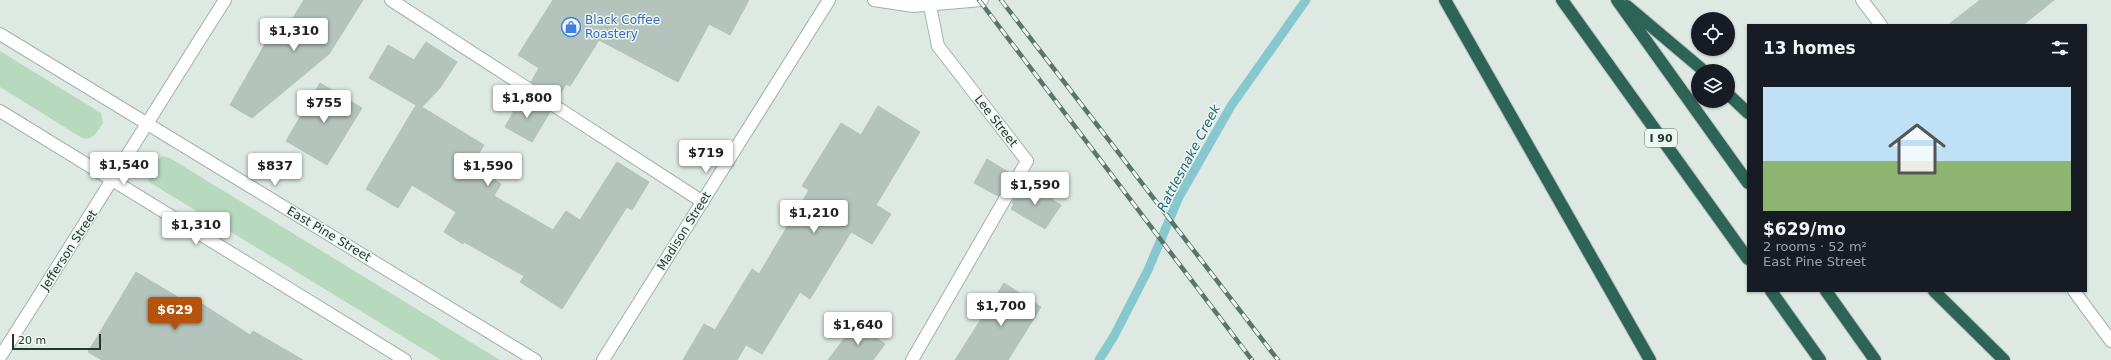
<!DOCTYPE html>
<html lang="en">
<head>
<meta charset="utf-8">
<style>
  body { margin:0; font-family:"DejaVu Sans",sans-serif; background:#20242c; color:#f1f3f6; height:100vh; display:flex; flex-direction:column; font-size:15px; white-space:nowrap }
  * { box-sizing:border-box; margin:0 }
  p { font-size:13px; color:#9ea1a6 }
  .icon { flex:none; width:22px; height:22px; fill:none; stroke:currentColor; stroke-width:2; stroke-linecap:round; stroke-linejoin:round }
  .map { position:relative; flex:1; overflow:hidden }
  .drawer { position:absolute; left:1747px; top:24px; width:340px; height:268px; display:flex; flex-direction:column; background:#171b24; border-radius:0px; box-shadow:0 1px 3px #0004 }
  .drawer>* { flex:none }
  .controls { position:absolute; left:1691px; top:12px; display:grid; gap:8px }
  .controls a { display:grid; place-items:center; width:44px; height:44px; border-radius:50%; background:#171b24; box-shadow:0 1px 3px #0004; font-size:20px }
  .scale { position:absolute; left:12px; bottom:10px; width:89px; box-sizing:border-box; padding-left:4px; border:2px solid #203931; border-top:0; font-size:11px; line-height:14px; white-space:nowrap; color:#203931; -webkit-text-stroke:3px #eef6f2; paint-order:stroke }
  .price { position:absolute; translate:-50% -34px; padding:0 9px; border-radius:4px; background:#fff; color:#222; font-size:13px; line-height:26px; filter:drop-shadow(0 1px 2px #0008) }
  .price::after { content:''; position:absolute; left:50%; top:24px; width:12px; height:9px; margin-left:-6px; background:inherit; clip-path:polygon(0 0,100% 0,50% 100%) }
  .price.current { background:#b45309; color:#fff }
  ul { padding:0; list-style:none }
  li { display:grid; align-content:center; gap:8px; height:212px; padding:0 16px }
  li+li { border-top:1px solid #363941 }
  li span { display:grid; place-items:center; height:124px; border-radius:0px; color:#555 }
  li>.icon { margin-inline-start:auto }
  span .icon { width:72px; height:72px; fill:#fffc; stroke-width:1 }
  li b { font-size:17px }
  h2 { display:flex; justify-content:space-between; align-items:center; height:48px; padding:0 16px; font-size:17px }
  .map>svg:first-child { display:block }
  .green { fill:#b7dabf }
  .lines { fill:none; stroke-linecap:round; stroke-linejoin:round }
  .stream { stroke:#87c7ce; stroke-width:9 }
  .building { fill:#b4c4bd; stroke:#b1c3ba }
  .minor-casing { stroke:#a1b1ab; stroke-width:14 }
  .highway-casing { stroke:#bcc4c1; stroke-width:14 }
  .minor { stroke:#fff; stroke-width:12 }
  .highway { stroke:#2d6455; stroke-width:12 }
  .rail-casing { stroke:#5a756c; stroke-width:4.5 }
  .rail { stroke:#eef6f2; stroke-width:3; stroke-dasharray:9; stroke-linecap:butt }
  .labels { text-anchor:middle; stroke-width:3; stroke-linejoin:round; paint-order:stroke }
  .shield { fill:#eef6f2; stroke:#5e726b; stroke-width:1 }
  .shield-label { font-size:11px; font-weight:bold; fill:#203931 }
  .shop-label { font-size:12px; fill:#366cbe; stroke:#eef6f2; text-anchor:start }
  .street-label { font-size:12px; fill:#203931; stroke:#eef6f2 }
  .water-label { font-size:13px; font-style:italic; fill:#1d6872; stroke:#eef6f2 }
</style>
</head>
<body>
<div class="map">
<svg width="2111" height="360" viewBox="0 0 2111 360">
  <rect width="100%" height="100%" fill="#dee9e4"/>
  <!-- green -->
  <g class="green">
    <path d="M0 51 101 113 103 123C97 131 94 141 82 138L0 87Z"/>
    <polygon points="162,156 170,158 500,360 441,360 149,182 148,175 157,161"/>
  </g>
  <g class="lines">
    <!-- stream -->
    <polyline class="stream" points="1099,360 1114,336 1148,270 1179,197 1231,106 1306,0"/>
  </g>
  <!-- building -->
  <g class="building">
    <polygon points="304,0 363,0 329,54 252,118 230,105 268,39 277,44"/>
    <polygon points="553,0 749,0 730,35 709,24 678,82 599,40 570,86 566,84 557,99 531,82 539,68 518,55"/>
    <polygon points="1980,0 2054,0 2023,25 1948,25"/>
    <polygon points="426,42 457,62 440,88 422,107 484,145 472,165 501,184 494,196 553,230 566,211 580,220 617,162 649,182 632,210 627,207 562,309 520,282 524,276 464,242 463,244 444,232 456,212 412,185 398,208 366,189 416,105 369,78 388,45 414,60"/>
    <polygon points="320,83 362,108 327,165 286,141"/>
    <polygon points="523,95 550,112 532,142 505,127"/>
    <polygon points="878,106 920,132 876,205 891,214 872,244 851,232 810,299 800,292 762,354 746,345 737,360 683,360 704,324 715,330 752,269 759,274 809,190 802,186 841,123 861,135"/>
    <polygon points="987,159 1011,174 998,196 974,183"/>
    <polygon points="1024,182 1061,205 1045,229 1011,209 1014,204 1012,203"/>
    <polygon points="136,272 196,308 199,302 250,335 253,331 303,360 102,360 88,352"/>
    <polygon points="1004,283 1041,307 1008,360 955,360"/>
    <polygon points="856,323 885,344 873,360 828,360"/>
  </g>
  <g class="lines">
    <defs>
      <g id="minor">
        <polyline points="391,0 703,202"/>
        <polyline points="874,0 913,6 982,0"/>
        <polyline points="1862,0 1881,25"/>
        <polyline points="0,34 535,360"/>
        <polyline points="0,111 405,360"/>
        <polyline points="2074,291 2111,341"/>
        <path d="M0 357C76 239 149 119 225 0"/>
        <polyline points="603,360 829,0"/>
        <polyline points="912,360 1027,161 938,46 930,6"/>
      </g>
      <g id="highway">
        <polyline points="1445,0 1650,360"/>
        <polyline points="1562,0 1748,259"/>
        <polyline points="1617,0 1748,183"/>
        <polyline points="1627,6 1704,71"/>
        <polyline points="1728,94 1748,113"/>
        <polyline points="1771,291 1820,360"/>
        <polyline points="1826,291 1875,360"/>
        <polyline points="1934,291 2004,360"/>
      </g>
    </defs>
    <!-- minor casing -->
    <use href="#minor" class="minor-casing"/>
    <!-- highway casing -->
    <use href="#highway" class="highway-casing"/>
    <!-- minor -->
    <use href="#minor" class="minor"/>
    <!-- highway -->
    <use href="#highway" class="highway"/>
    <defs>
      <g id="rail">
        <polyline points="979,0 1252,360"/>
        <polyline points="1001,0 1278,360"/>
      </g>
    </defs>
    <!-- rail casing -->
    <use href="#rail" class="rail-casing"/>
    <!-- rail -->
    <use href="#rail" class="rail"/>
  </g>
  <!-- icons -->
  <defs>
    <symbol id="shop-ring" viewBox="-11 -11 22 22"><circle r="9.5" fill="#eef6f2" stroke="#3f7fe0" stroke-width="1.5"/><path d="M-5-2.5h2.3a2.7 3.5 0 0 1 5.4 0H5L5.5 6h-11ZM-1.5-2.5h3a1.5 2.3 0 0 0-3 0Z" fill="#3f7fe0"/></symbol>
  </defs>
  <g fill-rule="evenodd">
    <use href="#shop-ring" x="560" y="16" width="22" height="22"/>
  </g>
  <g class="labels">
    <!-- shield labels -->
    <rect class="shield" x="1645" y="129" width="32" height="18" rx="3"/>
    <g class="shield-label">
      <text x="1661" y="142">I 90</text>
    </g>
    <!-- shop labels -->
    <g class="shop-label">
      <text x="585" y="24">Black Coffee<tspan x="585" dy="14">Roastery</tspan></text>
    </g>
    <!-- street labels -->
    <g class="street-label">
      <text transform="translate(996 121) rotate(52)" y="4">Lee Street</text>
      <text transform="translate(684 231) rotate(-58)" y="4">Madison Street</text>
      <text transform="translate(329 234) rotate(31)" y="4">East Pine Street</text>
      <text transform="translate(69 250) rotate(-57)" y="4">Jefferson Street</text>
    </g>
    <!-- water labels -->
    <g class="water-label">
      <text transform="translate(1188 158) rotate(-62)" y="5">Rattlesnake Creek</text>
    </g>
  </g>
</svg>
<div class="controls">
<a><svg class="icon" aria-label="locate" viewBox="0 0 24 24"><circle cx="12" cy="12" r="6"/><path d="M12 2v4M12 18v4M2 12h4M18 12h4"/></svg></a>
<a><svg class="icon" aria-label="layers" viewBox="0 0 24 24"><path d="M12 4l9 5-9 5-9-5zM3 14l9 5 9-5"/></svg></a>
</div>
<div class="scale">20 m</div>
<b class="price" style="left:294px;top:52px">$1,310</b>
<b class="price" style="left:527px;top:119px">$1,800</b>
<b class="price" style="left:324px;top:124px">$755</b>
<b class="price" style="left:706px;top:174px">$719</b>
<b class="price" style="left:124px;top:186px">$1,540</b>
<b class="price" style="left:275px;top:187px">$837</b>
<b class="price" style="left:488px;top:187px">$1,590</b>
<b class="price" style="left:1035px;top:206px">$1,590</b>
<b class="price" style="left:814px;top:234px">$1,210</b>
<b class="price" style="left:196px;top:246px">$1,310</b>
<b class="price" style="left:1001px;top:327px">$1,700</b>
<b class="price current" style="left:175px;top:331px">$629</b>
<b class="price" style="left:858px;top:346px">$1,640</b>
<section class="drawer">
<h2>13 homes<svg class="icon" aria-label="filters" viewBox="0 0 24 24"><path d="M4 7h16M4 17h16"/><circle cx="9" cy="7" r="2"/><circle cx="15" cy="17" r="2"/></svg></h2>
<ul>
<li><span style="background:linear-gradient(#bfe0f5 60%,#8fb573 0)"><svg class="icon" aria-label="home" viewBox="0 0 24 24"><path d="M3 11l9-7 9 7M6 9v11h12V9"/></svg></span><div><b>$629/mo</b><p>2 rooms · 52 m²</p><p>East Pine Street</p></div></li>
</ul>
</section>
</div>
</body>
</html>
